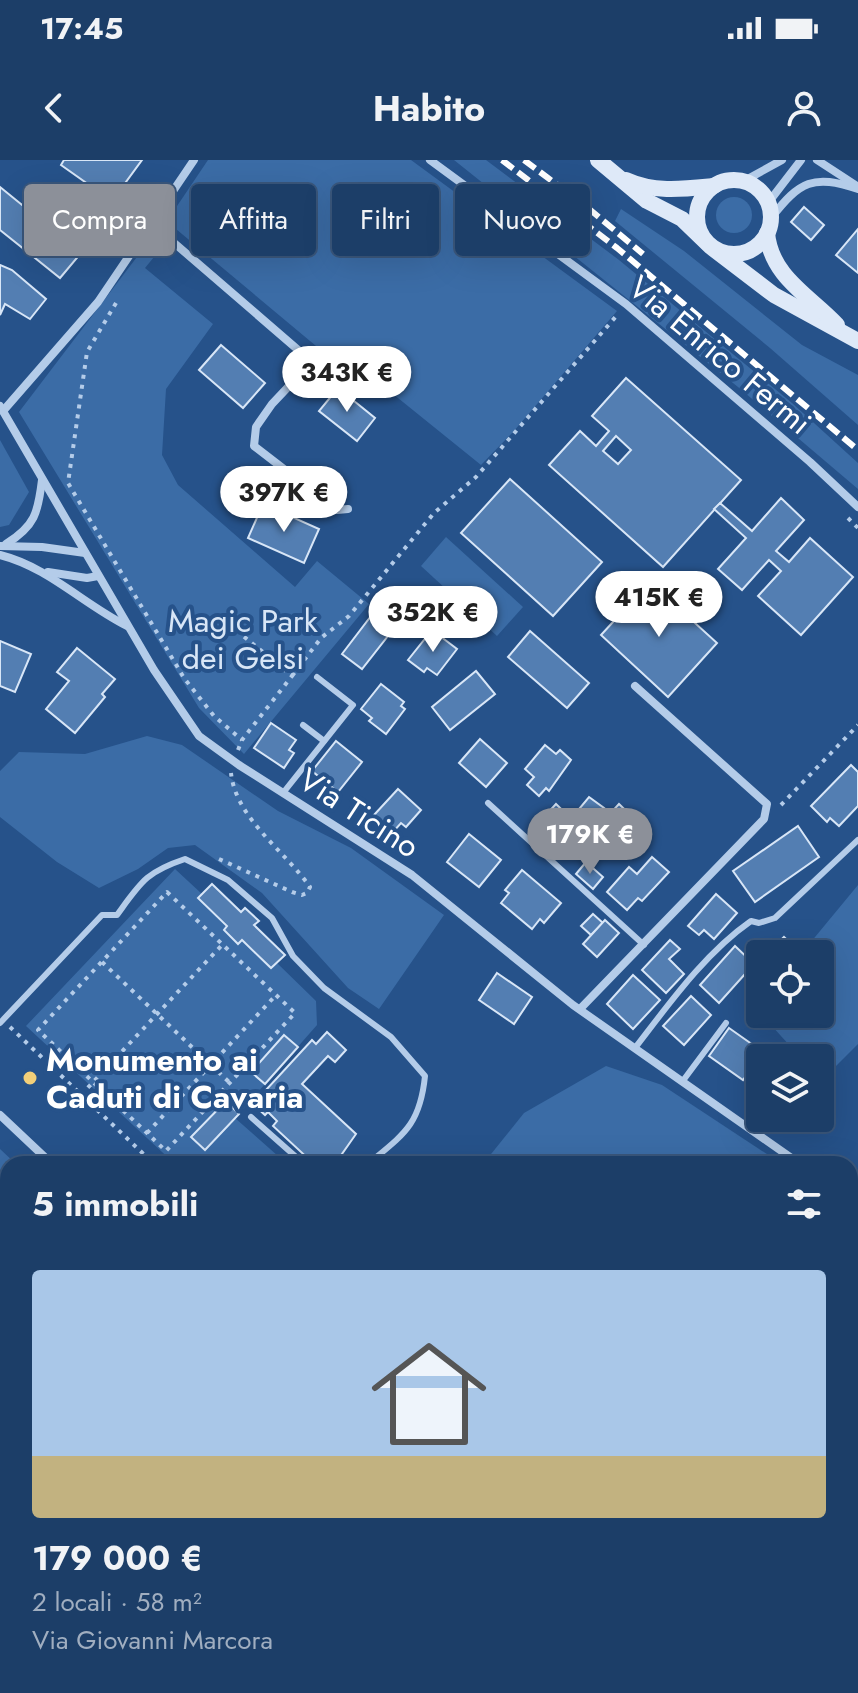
<!DOCTYPE html>
<html lang="it">
<head>
<meta charset="utf-8">
<style>
  body { margin:0; font-family:Jost,sans-serif; background:#25456e; color:#f1f3f6; height:100vh; display:flex; flex-direction:column; font-size:30px; white-space:nowrap }
  * { box-sizing:border-box; margin:0 }
  p { font-size:26px; color:#a0aec0 }
  .icon { flex:none; width:44px; height:44px; fill:none; stroke:currentColor; stroke-width:2; stroke-linecap:round; stroke-linejoin:round }
  .map { position:relative; flex:1; overflow:hidden }
  .drawer { position:absolute; left:0px; top:996px; width:858px; height:538px; display:flex; flex-direction:column; background:#1c3e68; border-radius:24px 24px 0 0; box-shadow:0 8px 32px #0002,0 0 0 2px #3a577c }
  .drawer>* { flex:none }
  .hud { position:absolute; left:24px; top:24px; width:810px; height:72px; display:flex; gap:16px }
  .fabs { position:absolute; left:746px; top:780px; display:grid; gap:16px }
  .fabs a { display:grid; place-items:center; width:88px; height:88px; border-radius:8px; background:#1c3e68; box-shadow:0 8px 32px #0002,0 0 0 2px #3a577c; font-size:40px }
  .price { position:absolute; translate:-50% -68px; padding:0 18px; border-radius:28px; background:#fff; color:#222; font-size:26px; line-height:52px; filter:drop-shadow(0 2px 4px #0008) }
  .price::after { content:''; position:absolute; left:50%; top:48px; width:24px; height:18px; margin-left:-12px; background:inherit; clip-path:polygon(0 0,100% 0,50% 100%) }
  .price.active { background:#8c9099; color:#fff }
  ul { padding:0; list-style:none }
  li { display:grid; align-content:center; gap:16px; height:424px; padding:0 32px }
  li span { display:grid; place-items:center; height:248px; border-radius:8px; color:#555 }
  li>.icon { margin-inline-start:auto }
  span .icon { width:144px; height:144px; fill:#fffc; stroke-width:1 }
  li b { font-size:34px }
  h2 { display:flex; justify-content:space-between; align-items:center; height:96px; padding:0 32px; font-size:34px }
  .pill { padding:0 28px; border-radius:8px; background:#1c3e68; box-shadow:0 8px 32px #0002,0 0 0 2px #3a577c; font-size:28px; line-height:72px }
  .pill.active { background:#8c9099; color:#fff }
  .status { display:flex; justify-content:space-between; align-items:center; height:56px; padding:0 40px; background:#1c3e68; direction:ltr }
  .status svg { height:22px; fill:currentColor }
  header { display:flex; justify-content:space-between; align-items:center; height:104px; padding:0 32px; background:#1c3e68; font-size:36px; font-weight:700 }
  .map>svg:first-child { display:block }
  .green { fill:#3b6ca6 }
  .building { fill:#537eb2; stroke:#d8e6f7; stroke-width:2; fill-rule:evenodd }
  .lines { fill:none; stroke-linecap:round; stroke-linejoin:round }
  .path { stroke:#b4cce9; stroke-width:4; stroke-dasharray:4 6; stroke-linecap:butt }
  .service { stroke:#b4cce9; stroke-width:6 }
  .minor { stroke:#b4cce9; stroke-width:8 }
  .secondary { stroke:#dee9f8; stroke-width:16 }
  .rail { stroke:#fff; stroke-width:6; stroke-dasharray:14 6; stroke-linecap:butt }
  .poi-dot { fill:#f2cf79; stroke:#26528a; stroke-width:3 }
  .labels { text-anchor:middle; stroke-width:8; stroke-linejoin:round; paint-order:stroke }
  .street-label { font-size:32px; fill:#fff; stroke:#26528a }
  .park-label { font-size:32px; fill:#d8e6f7; stroke:#26528a }
  .poi-label { font-size:32px; font-weight:bold; fill:#fff; stroke:#26528a; text-anchor:start }
</style>
</head>
<body>
<div class="status"><b>17:45</b><svg viewBox="0 0 49 12"><path d="M0 12V9h3v3zM5 12V6h3v6zM10 12V3h3v9zM15 12V0h3v12zM26 1h20v11H26zM47 4h2v5h-2z"/></svg></div>
<header><svg class="icon" aria-label="back" viewBox="0 0 24 24"><path d="M15 5l-7 7 7 7"/></svg>Habito<svg class="icon" aria-label="person" viewBox="0 0 24 24"><circle cx="12" cy="8" r="4"/><path d="M4 21q1-7 8-7t8 7"/></svg></header>
<div class="map">
<svg width="858" height="1533" viewBox="0 0 858 1533">
  <rect width="100%" height="100%" fill="#26528a"/>
  <!-- green -->
  <g class="green">
    <polygon points="208,0 411,0 617,151 513,272 481,305 336,188 328,196 170,64 171,55"/>
    <polygon points="454,0 486,0 619,100 792,243 858,303 858,329 738,227"/>
    <circle cx="734" cy="55" r="18"/>
    <polygon points="621,49 684,91 802,185 858,215 858,265 770,188 615,61"/>
    <polygon points="143,89 154,97 145,108 213,164 166,229 162,295 178,325 295,427 317,401 369,444 244,594 199,548 19,252"/>
    <polygon points="0,280 29,332 9,365 0,367"/>
    <polygon points="446,377 523,447 497,476 421,406"/>
    <polygon points="147,576 182,585 278,651 351,688 444,755 379,849 348,828 262,733 195,685 168,688 138,709 99,728 57,702 0,657 0,611 19,592 85,594"/>
    <polygon points="175,709 202,734 212,724 241,752 245,748 259,761 255,766 285,795 277,803 316,841 317,865 235,958 287,1004 189,1004 185,1000 180,1004 175,1004 26,866"/>
    <polygon points="858,725 858,884 822,920 820,898 801,898 761,854 820,854 820,794 801,794"/>
    <polygon points="606,906 662,925 782,1004 483,1004 524,953"/>
    <polygon points="0,989 16,1004 8,1004 8,1166 5,1167 0,1163"/>
    <polygon points="850,1055 858,1061 858,1533 769,1533 762,1526 850,1526"/>
  </g>
  <!-- building -->
  <g class="building">
    <polygon points="64,0 142,0 112,41 61,5"/>
    <polygon points="0,27 81,93 60,118 0,70"/>
    <polygon points="804,47 824,65 811,80 791,62"/>
    <polygon points="858,69 858,113 836,95"/>
    <polygon points="0,105 12,110 46,139 30,159 5,144 0,155"/>
    <polygon points="221,185 265,223 243,248 199,210"/>
    <path d="M626 218 741 320 663 407 549 305 580 271 596 286 609 271 592 256ZM616 276 631 290 618 304 603 291Z"/>
    <polygon points="338,228 375,258 357,281 319,251"/>
    <polygon points="510,319 602,402 553,456 461,373"/>
    <polygon points="781,338 804,360 776,391 789,402 810,378 853,417 801,475 758,436 781,411 769,400 742,430 718,409 746,378 714,349 720,343 752,371"/>
    <polygon points="263,344 319,369 304,403 248,378"/>
    <polygon points="650,422 717,483 668,537 601,475"/>
    <polygon points="381,443 391,451 395,445 406,453 362,509 342,494"/>
    <polygon points="432,470 457,489 437,515 427,508 424,512 408,500"/>
    <polygon points="530,471 589,523 567,548 508,497"/>
    <polygon points="0,481 31,494 15,532 0,526"/>
    <polygon points="77,488 115,519 102,534 105,537 75,573 46,549 69,521 57,512"/>
    <polygon points="476,511 495,534 450,570 432,547"/>
    <polygon points="381,524 404,542 401,546 405,549 386,574 369,561 372,558 361,549"/>
    <polygon points="271,563 296,580 289,590 294,593 284,608 254,588"/>
    <polygon points="480,579 507,603 486,627 459,603"/>
    <polygon points="336,581 362,602 338,632 312,611"/>
    <polygon points="545,585 556,594 560,590 571,600 549,631 546,628 539,636 527,625 534,617 525,609"/>
    <polygon points="851,605 858,612 858,646 839,666 830,658 827,662 811,646"/>
    <polygon points="398,629 421,650 406,667 401,663 393,672 374,655"/>
    <polygon points="589,637 604,648 589,666 575,654"/>
    <polygon points="556,644 580,667 556,693 532,670"/>
    <polygon points="619,644 643,667 621,691 597,668"/>
    <polygon points="798,666 819,697 755,742 733,711"/>
    <polygon points="469,674 501,700 479,727 447,702"/>
    <polygon points="652,697 669,712 642,741 638,738 627,750 607,732 629,707 637,714"/>
    <polygon points="586,702 603,717 593,729 576,714"/>
    <polygon points="522,710 561,743 544,763 540,759 532,769 501,743 509,733 505,730"/>
    <polygon points="212,724 241,752 245,748 259,761 254,765 285,795 271,808 242,780 238,784 224,770 227,766 198,738"/>
    <polygon points="716,734 737,753 714,779 704,770 699,775 688,766"/>
    <polygon points="593,754 603,763 591,775 581,766"/>
    <polygon points="605,760 619,773 597,797 583,784"/>
    <polygon points="784,777 798,790 795,794 778,794 772,789"/>
    <polygon points="670,780 680,789 669,799 684,814 666,833 642,810"/>
    <polygon points="762,780 778,794 760,794 760,802 751,793"/>
    <polygon points="735,786 754,804 719,843 700,825"/>
    <polygon points="497,813 532,837 514,864 479,840"/>
    <polygon points="633,815 660,840 633,869 607,844"/>
    <polygon points="691,836 711,855 684,885 663,866"/>
    <polygon points="729,868 763,892 743,920 709,896"/>
    <polygon points="327,872 346,890 335,902 328,896 302,924 356,974 342,994 346,998 341,1004 314,1004 273,966 277,961 268,952 265,955 253,944 312,880 316,884"/>
    <polygon points="284,875 298,887 265,924 251,912"/>
    <polygon points="226,941 239,954 205,990 191,977"/>
    <polygon points="856,1100 858,1146 851,1156 850,1110"/>
    <polygon points="6,1210 8,1212 8,1258 0,1253 0,1218"/>
    <polygon points="0,1435 8,1445 8,1516 0,1507"/>
    <polygon points="100,1526 144,1526 150,1533 92,1533"/>
    <polygon points="144,1526 229,1526 223,1531 225,1533 150,1533"/>
    <polygon points="279,1526 463,1526 458,1533 273,1533"/>
    <polygon points="524,1526 559,1526 554,1533 535,1533"/>
    <polygon points="689,1526 745,1526 748,1529 744,1533 690,1533"/>
  </g>
  <g class="lines">
    <!-- path -->
    <g class="path">
      <polyline points="116,143 87,192 68,323 184,518 214,556 242,580"/>
      <polyline points="848,358 858,368"/>
      <polyline points="292,516 321,478 349,456 434,353 476,317 619,153"/>
      <polyline points="238,590 242,580 292,516 242,475"/>
      <polyline points="781,645 858,565"/>
      <path d="M219 699 292 732 302 735 307 733 310 727C285 691 236 659 231 613"/>
      <polygon points="167,732 295,853 166,991 38,870"/>
      <polyline points="102,802 230,923"/>
      <polyline points="10,867 154,1004"/>
      <polyline points="81,935 222,785"/>
      <polyline points="147,973 276,835"/>
    </g>
    <!-- service -->
    <g class="service">
      <polyline points="303,565 324,581"/>
      <polyline points="283,633 353,545 317,517"/>
      <polyline points="488,643 644,785"/>
      <path d="M0 863 102 755H117C141 722 146 712 185 699L228 720 272 758 293 796 324 828 391 877 425 916C420 965 404 974 368 1004"/>
      <path d="M635 888C669 844 705 793 751 761L759 763 775 758 858 680"/>
      <polyline points="682,922 726,863"/>
      <polyline points="251,957 304,1004"/>
      <polyline points="654,1533 660,1526"/>
    </g>
    <!-- minor -->
    <g class="minor">
      <polyline points="430,0 626,144 810,302 858,347"/>
      <polyline points="817,0 857,26"/>
      <polyline points="744,21 782,0"/>
      <polyline points="768,43 801,0"/>
      <path d="M771 58C800 21 813 14 858 29"/>
      <polyline points="151,63 304,195 307,207 272,244 256,267 254,286 337,350 348,349"/>
      <polyline points="0,246 154,510 199,576 239,605 412,715 573,845 800,1004"/>
      <polyline points="3,251 98,142 194,0"/>
      <path d="M6 384C35 366 38 353 42 320"/>
      <polyline points="0,386 42,387 85,393"/>
      <path d="M0 395C48 407 83 444 127 466"/>
      <polyline points="48,412 87,418 98,416"/>
      <polyline points="580,849 764,659 767,644 635,526"/>
      <polyline points="0,955 52,1004"/>
      <polyline points="850,1039 858,1045"/>
      <polyline points="601,1526 602,1533"/>
      <polyline points="263,1533 269,1526"/>
    </g>
    <!-- secondary -->
    <g class="secondary">
      <polyline points="598,0 647,41 682,59 711,87 774,135 858,181"/>
      <circle cx="734" cy="57" r="37"/>
      <path d="M626 20C654 33 684 29 714 26"/>
      <path d="M767 73C771 117 810 136 837 165"/>
    </g>
    <!-- rail -->
    <g class="rail">
      <polyline points="502,0 617,88 858,290"/>
      <polyline points="524,0 588,48 643,94"/>
    </g>
  </g>
  <!-- markers -->
  <circle class="poi-dot" cx="30" cy="918" r="8"/>
  <g class="labels">
    <!-- street labels -->
    <g class="street-label">
      <text transform="translate(720 195) rotate(40)" y="11">Via Enrico Fermi</text>
      <text transform="translate(359 653) rotate(33)" y="11">Via Ticino</text>
    </g>
    <!-- park labels -->
    <g class="park-label">
      <text x="243" y="472">Magic Park<tspan x="243" dy="37">dei Gelsi</tspan></text>
    </g>
    <!-- poi labels -->
    <g class="poi-label">
      <text x="46" y="911">Monumento ai<tspan x="46" dy="37">Caduti di Cavaria</tspan></text>
    </g>
  </g>
</svg>
<div class="fabs">
<a><svg class="icon" aria-label="locate" viewBox="0 0 24 24"><circle cx="12" cy="12" r="6"/><path d="M12 2v4M12 18v4M2 12h4M18 12h4"/></svg></a>
<a><svg class="icon" aria-label="layers" viewBox="0 0 24 24"><path d="M12 4l9 5-9 5-9-5zM3 14l9 5 9-5"/></svg></a>
</div>
<b class="price" style="left:347px;top:254px">343K €</b>
<b class="price" style="left:284px;top:374px">397K €</b>
<b class="price" style="left:659px;top:479px">415K €</b>
<b class="price" style="left:433px;top:494px">352K €</b>
<b class="price active" style="left:590px;top:716px">179K €</b>
<div class="hud">
<a class="pill active">Compra</a>
<a class="pill">Affitta</a>
<a class="pill">Filtri</a>
<a class="pill">Nuovo</a>
</div>
<section class="drawer">
<h2>5 immobili<svg class="icon" aria-label="filters" viewBox="0 0 24 24"><path d="M4 7h16M4 17h16"/><circle cx="9" cy="7" r="2"/><circle cx="15" cy="17" r="2"/></svg></h2>
<ul>
<li><span style="background:linear-gradient(#a9c7e8 75%,#c2b280 0)"><svg class="icon" aria-label="home" viewBox="0 0 24 24"><path d="M3 11l9-7 9 7M6 9v11h12V9"/></svg></span><div><b>179 000 €</b><p>2 locali · 58 m²</p><p>Via Giovanni Marcora</p></div></li>
</ul>
</section>
</div>
</body>
</html>
